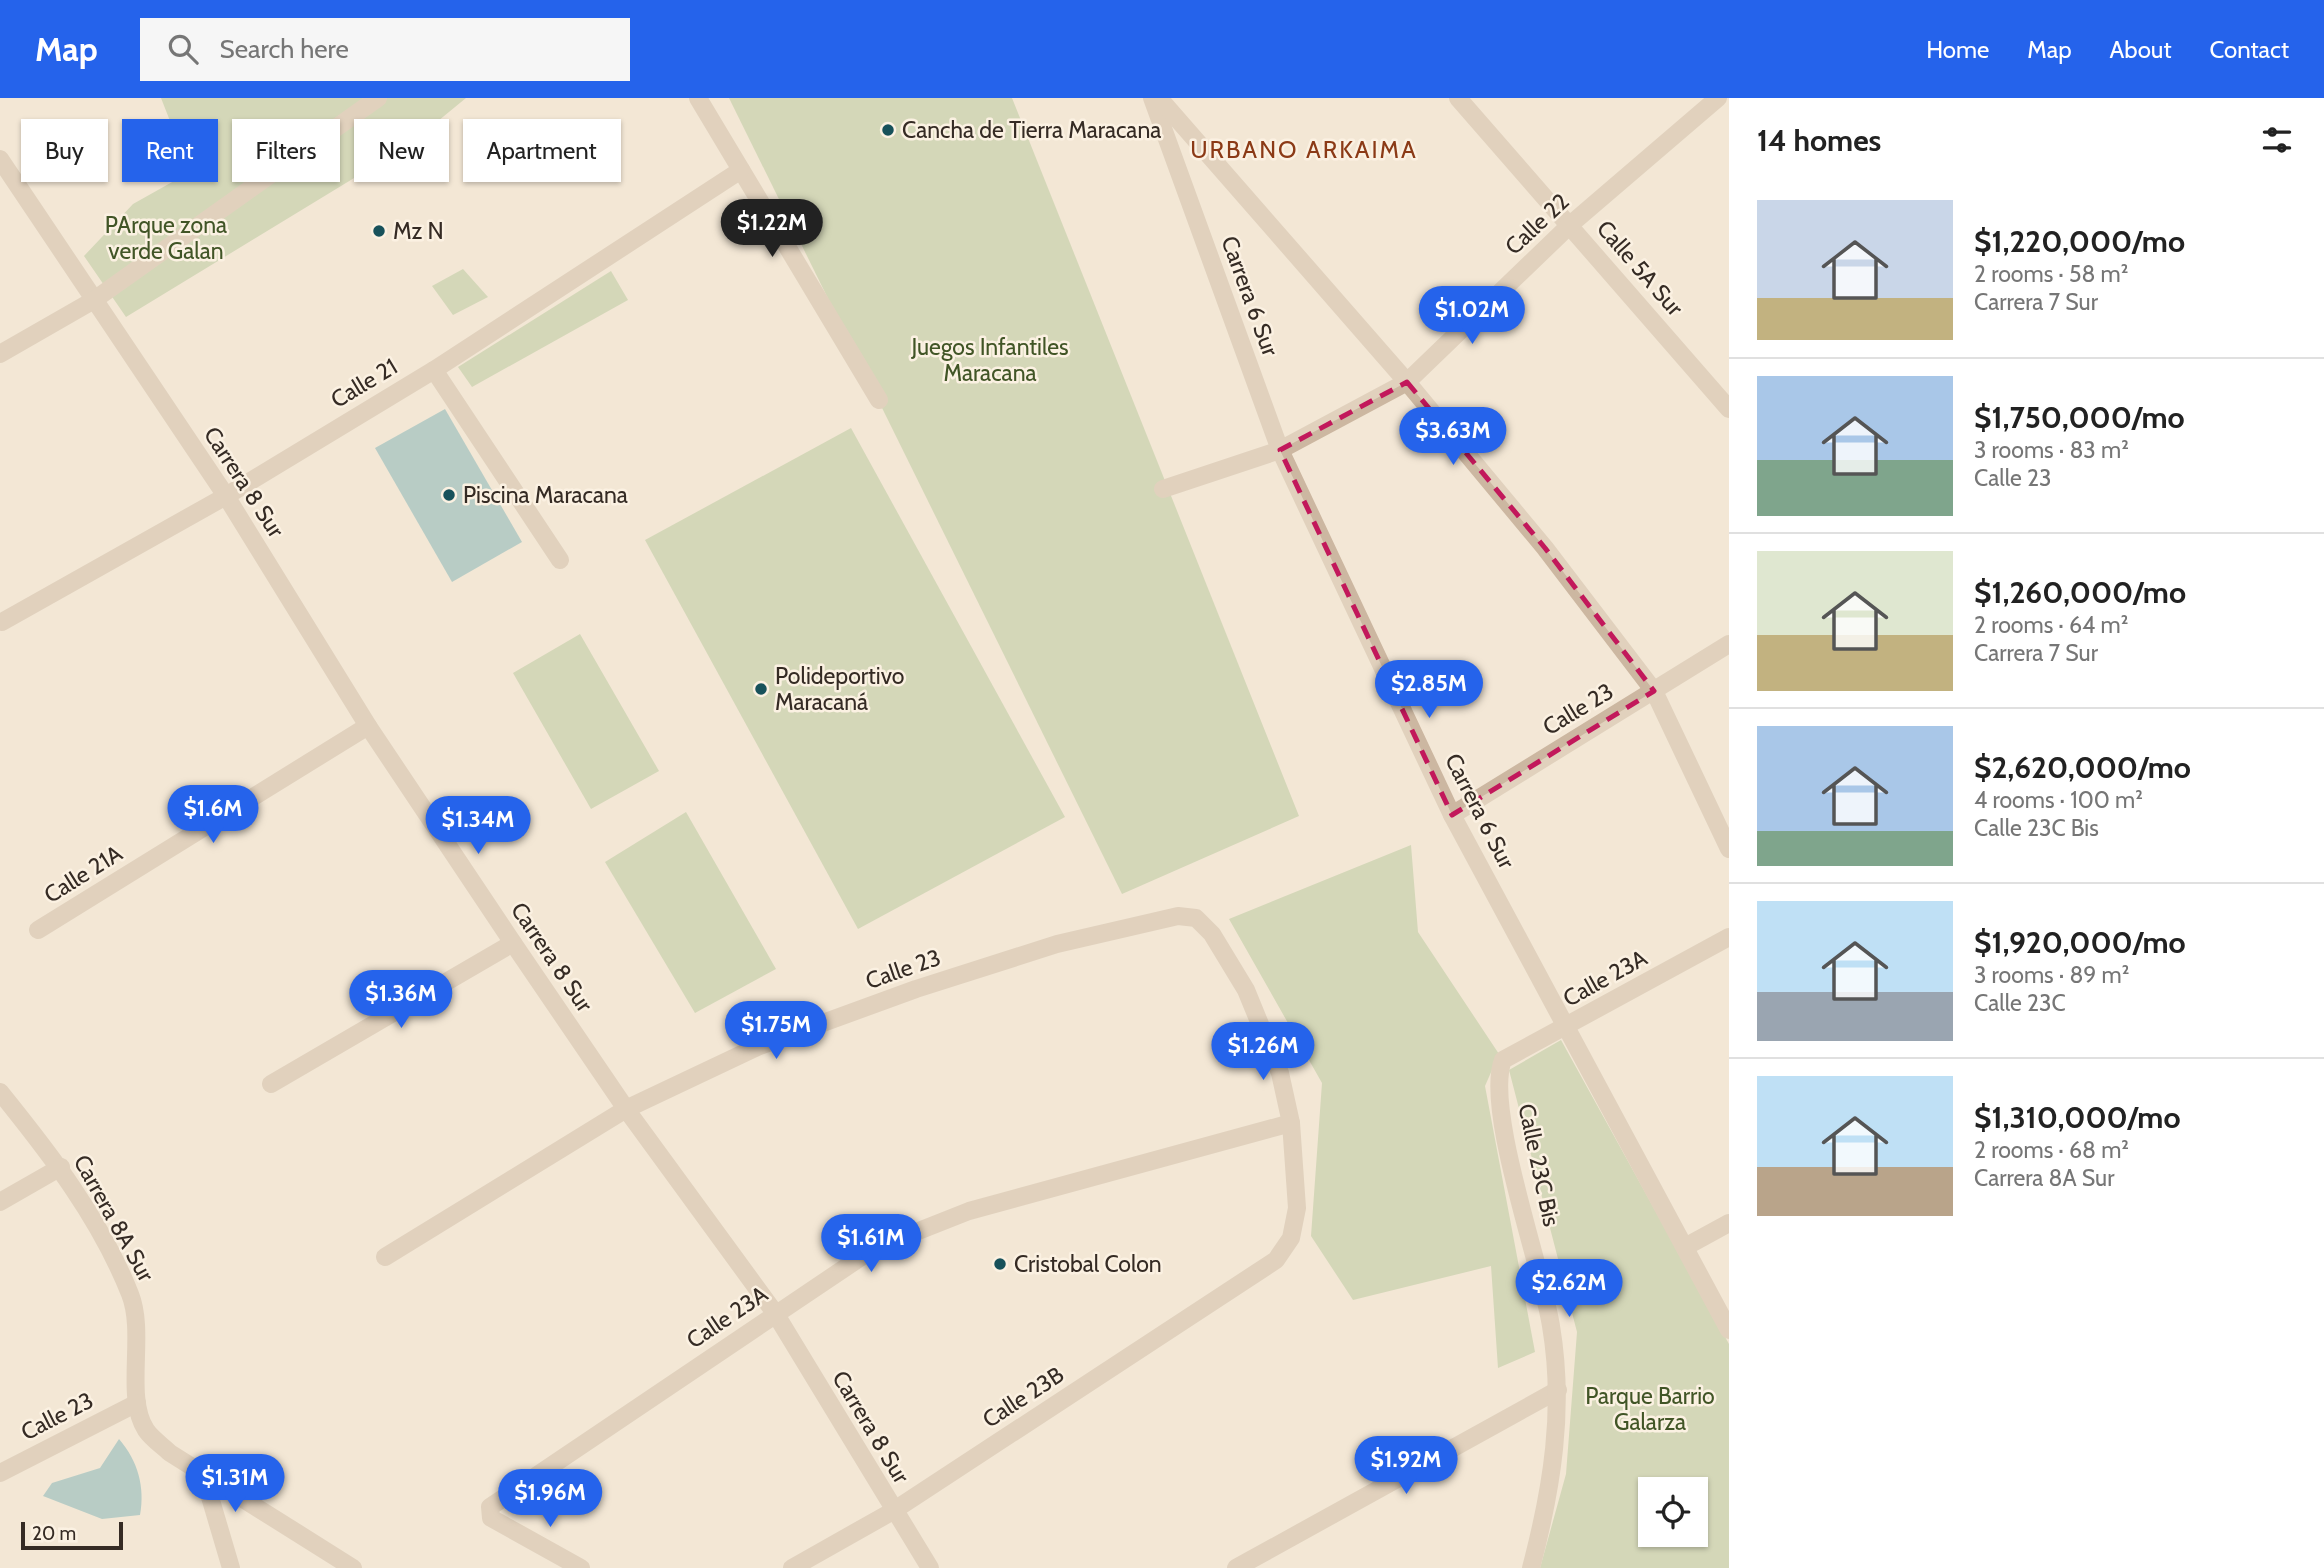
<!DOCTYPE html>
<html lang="en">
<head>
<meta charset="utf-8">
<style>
  body { margin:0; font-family:Cabin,sans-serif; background:#f6f6f6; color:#222; height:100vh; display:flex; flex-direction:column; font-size:26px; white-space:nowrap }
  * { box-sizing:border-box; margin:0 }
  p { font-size:23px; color:#767676 }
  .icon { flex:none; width:38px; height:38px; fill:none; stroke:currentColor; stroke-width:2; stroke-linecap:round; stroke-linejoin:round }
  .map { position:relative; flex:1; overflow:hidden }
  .panel { display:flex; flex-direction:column; background:#fff; width:595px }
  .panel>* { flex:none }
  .hud { position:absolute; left:21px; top:21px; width:665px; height:63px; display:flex; gap:14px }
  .controls { position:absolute; left:1638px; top:1379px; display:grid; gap:14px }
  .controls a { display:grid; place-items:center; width:70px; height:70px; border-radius:0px; background:#fff; box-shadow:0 2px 5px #0004; font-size:35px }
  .scale { position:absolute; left:21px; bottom:18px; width:102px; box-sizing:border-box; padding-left:7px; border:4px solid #352b24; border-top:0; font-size:19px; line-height:24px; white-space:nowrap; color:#352b24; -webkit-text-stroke:5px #fbf1e2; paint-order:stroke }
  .price { position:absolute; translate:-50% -60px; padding:0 16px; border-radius:24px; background:#2563eb; color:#fff; font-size:23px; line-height:46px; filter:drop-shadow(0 2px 4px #0008) }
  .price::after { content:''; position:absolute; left:50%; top:42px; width:21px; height:16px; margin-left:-10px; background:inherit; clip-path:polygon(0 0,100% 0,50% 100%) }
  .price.on { background:#222; color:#fff }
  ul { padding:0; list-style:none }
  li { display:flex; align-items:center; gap:21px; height:175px; padding:0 28px }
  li+li { border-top:2px solid #e0e0e0 }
  li span { display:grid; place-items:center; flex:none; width:196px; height:140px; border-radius:0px; color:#555 }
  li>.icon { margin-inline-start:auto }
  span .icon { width:84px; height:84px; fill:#fffc; stroke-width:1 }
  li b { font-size:30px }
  h2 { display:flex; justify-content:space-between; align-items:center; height:84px; padding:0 28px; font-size:30px }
  .pill { padding:0 24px; border-radius:0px; background:#fff; box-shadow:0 2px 5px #0004; font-size:24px; line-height:63px }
  .pill.on { background:#2563eb; color:#fff }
  header { display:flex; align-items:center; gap:42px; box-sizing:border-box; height:98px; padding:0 35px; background:#2563eb; color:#fff }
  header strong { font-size:33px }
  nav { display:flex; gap:38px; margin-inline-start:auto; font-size:24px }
  .search { width:490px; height:63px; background:#f6f6f6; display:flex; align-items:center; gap:18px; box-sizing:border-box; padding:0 24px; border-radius:0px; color:#767676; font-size:26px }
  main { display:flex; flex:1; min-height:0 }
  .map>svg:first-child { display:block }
  .green { fill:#b0c395; fill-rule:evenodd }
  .water { fill:#72acb2 }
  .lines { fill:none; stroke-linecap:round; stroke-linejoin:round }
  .minor { stroke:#ccb7a1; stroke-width:18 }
  .marked { fill:none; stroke:#c2185b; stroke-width:5; stroke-dasharray:14 9; stroke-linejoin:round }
  .poi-dot { fill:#17515a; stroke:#fbf1e2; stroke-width:2.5 }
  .labels { text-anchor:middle; stroke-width:5; stroke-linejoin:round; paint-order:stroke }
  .poi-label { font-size:23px; fill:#352b24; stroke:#fbf1e2; text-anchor:start }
  .street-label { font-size:23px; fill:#352b24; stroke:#fbf1e2 }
  .park-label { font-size:23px; fill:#415526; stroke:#fbf1e2 }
  .neighbourhood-label { font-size:24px; letter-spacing:2px; fill:#8b3a16; stroke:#fbf1e2 }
</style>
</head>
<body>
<header>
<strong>Map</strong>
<div class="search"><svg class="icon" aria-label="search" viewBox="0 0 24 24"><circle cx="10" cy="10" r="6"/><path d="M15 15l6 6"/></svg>Search here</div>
<nav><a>Home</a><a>Map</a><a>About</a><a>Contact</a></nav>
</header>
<main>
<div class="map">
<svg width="1729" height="1470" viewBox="0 0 1729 1470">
  <rect width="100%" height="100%" fill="#f3e7d6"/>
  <!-- green -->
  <g class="green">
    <polygon points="161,0 466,0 410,46 126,219 84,158 133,106 190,74"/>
    <polygon points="729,0 1012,0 1299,718 1122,796"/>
    <polygon points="463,171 488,199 453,217 432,188"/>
    <polygon points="611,173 628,202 472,289 458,269"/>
    <polygon points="851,330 1065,719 858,831 645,442"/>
    <polygon points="580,536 659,673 591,711 513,575"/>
    <polygon points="686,714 776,871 695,915 605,764"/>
    <polygon points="1411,747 1418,834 1499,956 1485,988 1535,1254 1498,1270 1491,1168 1353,1202 1311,1138 1322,985 1229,821"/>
    <path d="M1561 942 1729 1246V1470H1540L1566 1376 1577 1234 1509 972ZM1650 1391H1696V1437H1650Z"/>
  </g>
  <!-- water -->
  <g class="water">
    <polygon points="445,311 522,444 452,484 375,350"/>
    <path d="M119 1341C138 1363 145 1389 140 1417L102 1421 43 1398 52 1385 100 1370Z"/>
  </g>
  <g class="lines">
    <!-- minor -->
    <g class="minor">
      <polyline points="698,0 879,302"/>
      <polyline points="1152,0 1280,352 1452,717 1729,1232"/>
      <polyline points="1159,0 1407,284 1545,450 1654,593 1729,751"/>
      <polyline points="1458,0 1729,311"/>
      <polyline points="0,61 226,398 368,628 513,845 626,1011 775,1215 930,1470"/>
      <polyline points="0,256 94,202 378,0"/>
      <polyline points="434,272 560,462"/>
      <polyline points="1163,391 1280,352 1407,284 1571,126 1718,0"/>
      <polyline points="2,524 226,398 434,272 741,72"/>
      <polyline points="1452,717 1729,546"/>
      <polyline points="38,832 368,628"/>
      <polyline points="271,986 513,845"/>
      <path d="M0 994C50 1056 100 1120 130 1196 146 1236 124 1298 146 1332 152 1341 163 1348 170 1355L353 1470"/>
      <polyline points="0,1104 61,1069"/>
      <polyline points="1685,1149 1729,1125"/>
      <polyline points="385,1159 626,1011 757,949 916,891 1057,846 1178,818 1196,820 1212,836 1246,892 1280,975 1291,1025 1297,1110 1291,1140 1276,1162 893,1413 792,1470"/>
      <polyline points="202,1372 231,1470"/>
      <polyline points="0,1375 137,1305"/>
      <polyline points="581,1470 491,1420 490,1409 873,1151 969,1113 1291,1025"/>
      <polyline points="1236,1470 1558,1292"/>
      <path d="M1531 1470C1552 1390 1565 1311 1551 1228 1542 1169 1484 1011 1503 962L1729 839"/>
    </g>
  </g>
  <!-- marked area -->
  <path d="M0 0H1729V1470H0ZM1407 284 1545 450 1654 593 1452 717 1280 352Z" fill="#f3e7d6" fill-opacity=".55" fill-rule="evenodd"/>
  <path class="marked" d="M1407 284 1545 450 1654 593 1452 717 1280 352Z"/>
  <!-- markers -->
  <g class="poi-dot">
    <circle cx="888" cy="32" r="7"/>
    <circle cx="379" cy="133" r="7"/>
    <circle cx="449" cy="397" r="7"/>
    <circle cx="761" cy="591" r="7"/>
    <circle cx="1000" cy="1166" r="7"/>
  </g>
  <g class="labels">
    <!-- poi labels -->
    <g class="poi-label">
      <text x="902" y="40">Cancha de Tierra Maracana</text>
      <text x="393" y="141">Mz N</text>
      <text x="463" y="405">Piscina Maracana</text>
      <text x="775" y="586">Polideportivo<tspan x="775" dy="26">Maracaná</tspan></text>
      <text x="1014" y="1174">Cristobal Colon</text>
    </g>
    <!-- street labels -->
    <g class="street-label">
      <text transform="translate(1537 126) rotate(-43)" y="8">Calle 22</text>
      <text transform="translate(1640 170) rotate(49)" y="8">Calle 5A Sur</text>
      <text transform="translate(1250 198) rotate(70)" y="8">Carrera 6 Sur</text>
      <text transform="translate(364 285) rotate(-31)" y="8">Calle 21</text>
      <text transform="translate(244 384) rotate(57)" y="8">Carrera 8 Sur</text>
      <text transform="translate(1578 611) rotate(-31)" y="8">Calle 23</text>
      <text transform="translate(1480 713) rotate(63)" y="8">Carrera 6 Sur</text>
      <text transform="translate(83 776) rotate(-32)" y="8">Calle 21A</text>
      <text transform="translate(552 859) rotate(56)" y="8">Carrera 8 Sur</text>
      <text transform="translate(903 871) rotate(-19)" y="8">Calle 23</text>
      <text transform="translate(1605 880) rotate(-29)" y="8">Calle 23A</text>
      <text transform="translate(1539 1067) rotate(78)" y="8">Calle 23C Bis</text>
      <text transform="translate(114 1120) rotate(61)" y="8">Carrera 8A Sur</text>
      <text transform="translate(727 1219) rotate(-34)" y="8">Calle 23A</text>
      <text transform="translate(1023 1299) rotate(-33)" y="8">Calle 23B</text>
      <text transform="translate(57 1318) rotate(-27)" y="8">Calle 23</text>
      <text transform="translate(871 1329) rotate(59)" y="8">Carrera 8 Sur</text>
    </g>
    <!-- park labels -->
    <g class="park-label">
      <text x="166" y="135">PArque zona<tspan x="166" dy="26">verde Galan</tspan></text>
      <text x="990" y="257">Juegos Infantiles<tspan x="990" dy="26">Maracana</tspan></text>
      <text x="1650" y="1306">Parque Barrio<tspan x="1650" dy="26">Galarza</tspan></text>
    </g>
    <!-- neighbourhood labels -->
    <g class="neighbourhood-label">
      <text x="1304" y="60">URBANO ARKAIMA</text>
    </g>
  </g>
</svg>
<div class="controls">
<a><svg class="icon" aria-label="locate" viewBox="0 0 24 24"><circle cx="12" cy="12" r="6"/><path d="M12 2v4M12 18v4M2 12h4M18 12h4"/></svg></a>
</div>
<div class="scale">20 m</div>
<b class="price on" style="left:772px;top:161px">$1.22M</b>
<b class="price" style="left:1472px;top:248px">$1.02M</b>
<b class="price" style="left:1453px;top:369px">$3.63M</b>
<b class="price" style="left:1429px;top:622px">$2.85M</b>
<b class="price" style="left:213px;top:747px">$1.6M</b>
<b class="price" style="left:478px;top:758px">$1.34M</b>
<b class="price" style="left:401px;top:932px">$1.36M</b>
<b class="price" style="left:776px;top:963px">$1.75M</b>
<b class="price" style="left:1263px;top:984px">$1.26M</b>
<b class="price" style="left:871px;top:1176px">$1.61M</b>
<b class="price" style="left:1569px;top:1221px">$2.62M</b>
<b class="price" style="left:1406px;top:1398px">$1.92M</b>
<b class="price" style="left:235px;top:1416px">$1.31M</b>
<b class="price" style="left:550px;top:1431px">$1.96M</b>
<div class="hud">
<a class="pill">Buy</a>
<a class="pill on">Rent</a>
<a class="pill">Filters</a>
<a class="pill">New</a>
<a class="pill">Apartment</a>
</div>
</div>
<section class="panel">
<h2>14 homes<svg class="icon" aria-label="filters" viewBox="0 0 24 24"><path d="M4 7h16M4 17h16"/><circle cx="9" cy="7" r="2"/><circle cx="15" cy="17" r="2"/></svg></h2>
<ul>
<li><span style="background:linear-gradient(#c9d6e8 70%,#c2b280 0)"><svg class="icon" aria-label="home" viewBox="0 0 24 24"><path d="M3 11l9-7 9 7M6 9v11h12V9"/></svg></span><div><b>$1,220,000/mo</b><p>2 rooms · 58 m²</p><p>Carrera 7 Sur</p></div></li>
<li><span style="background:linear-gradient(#a9c7e8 60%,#7fa58c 0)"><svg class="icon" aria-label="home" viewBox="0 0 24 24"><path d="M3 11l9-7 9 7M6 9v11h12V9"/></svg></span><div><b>$1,750,000/mo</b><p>3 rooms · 83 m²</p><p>Calle 23</p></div></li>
<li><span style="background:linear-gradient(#dfe7d0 60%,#c2b280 0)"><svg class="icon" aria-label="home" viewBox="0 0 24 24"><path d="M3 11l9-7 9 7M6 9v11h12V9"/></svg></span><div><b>$1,260,000/mo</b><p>2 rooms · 64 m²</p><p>Carrera 7 Sur</p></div></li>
<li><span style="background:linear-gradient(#a9c7e8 75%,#7fa58c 0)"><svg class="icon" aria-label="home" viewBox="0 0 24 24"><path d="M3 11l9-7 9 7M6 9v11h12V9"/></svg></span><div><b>$2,620,000/mo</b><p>4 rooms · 100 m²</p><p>Calle 23C Bis</p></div></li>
<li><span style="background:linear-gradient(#bfe0f5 65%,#9aa5b1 0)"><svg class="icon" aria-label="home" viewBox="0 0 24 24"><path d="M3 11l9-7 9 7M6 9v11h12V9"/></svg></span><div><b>$1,920,000/mo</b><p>3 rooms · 89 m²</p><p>Calle 23C</p></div></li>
<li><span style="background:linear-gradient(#bfe0f5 65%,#b9a48a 0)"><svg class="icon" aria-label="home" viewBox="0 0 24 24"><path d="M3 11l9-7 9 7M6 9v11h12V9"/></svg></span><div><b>$1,310,000/mo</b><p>2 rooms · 68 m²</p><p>Carrera 8A Sur</p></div></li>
</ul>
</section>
</main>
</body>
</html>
